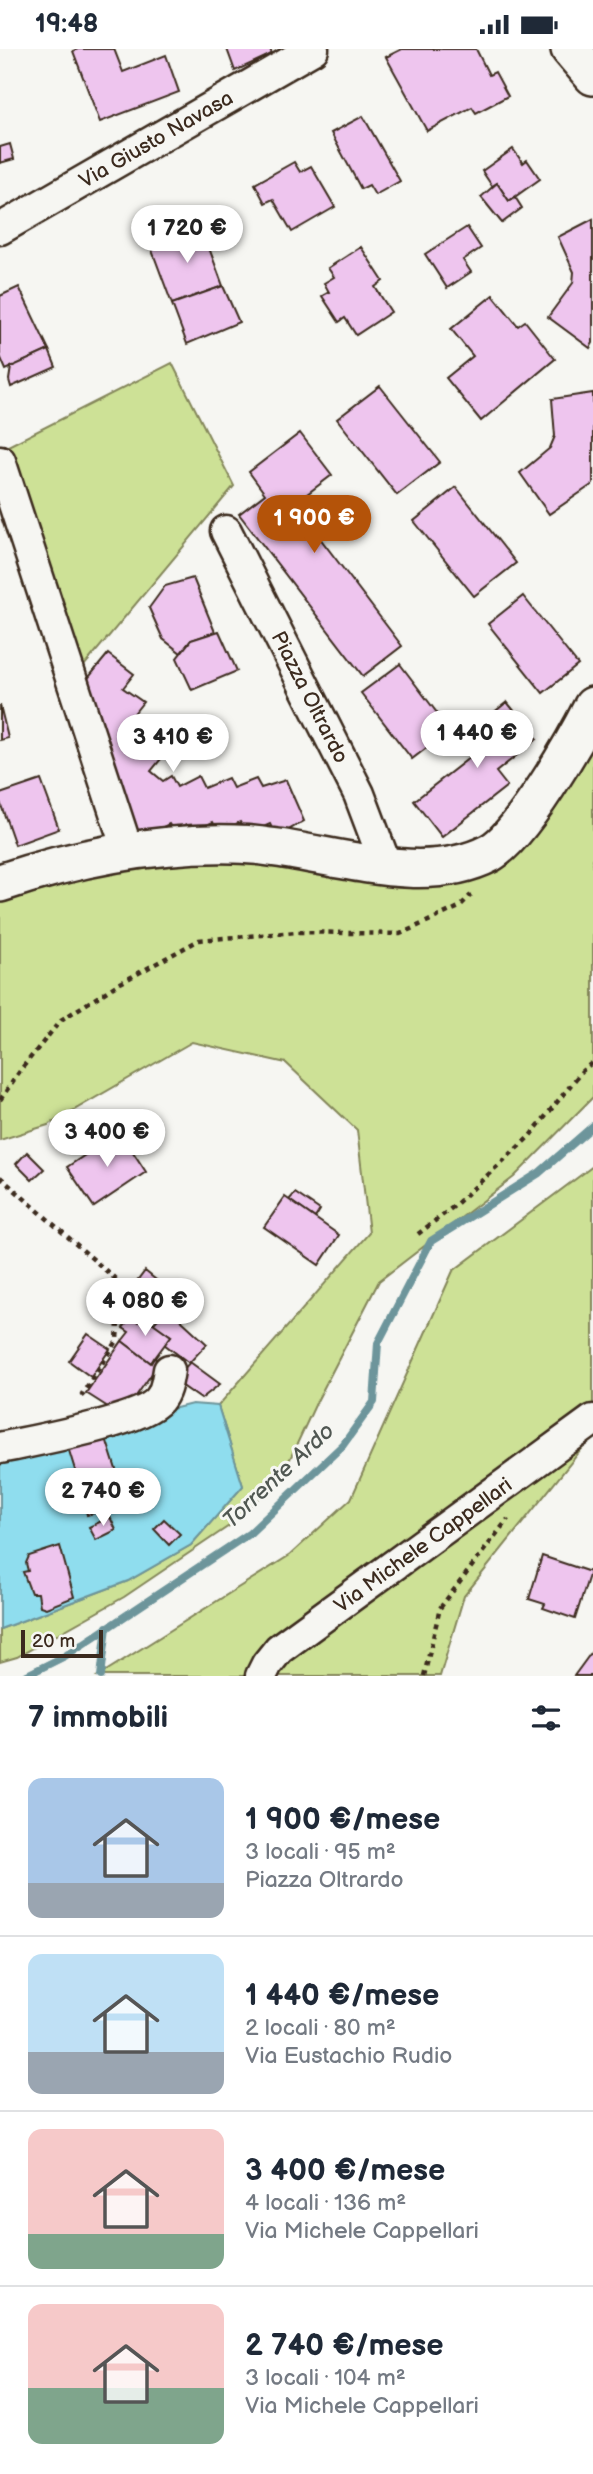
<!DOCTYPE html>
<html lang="it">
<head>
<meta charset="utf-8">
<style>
  body { margin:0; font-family:"Balsamiq Sans",sans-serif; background:#f2f2f3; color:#1f2937; height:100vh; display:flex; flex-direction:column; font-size:26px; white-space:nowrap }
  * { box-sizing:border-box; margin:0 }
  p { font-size:23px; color:#747a83 }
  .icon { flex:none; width:38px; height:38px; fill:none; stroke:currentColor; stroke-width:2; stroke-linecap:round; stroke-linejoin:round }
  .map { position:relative; height:1627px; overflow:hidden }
  .drawer { display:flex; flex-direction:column; background:#fff; flex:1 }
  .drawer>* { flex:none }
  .scale { position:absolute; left:21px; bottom:18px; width:82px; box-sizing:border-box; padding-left:7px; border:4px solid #3b2a1e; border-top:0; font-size:19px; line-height:24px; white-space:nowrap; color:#3b2a1e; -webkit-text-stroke:5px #f6f6f2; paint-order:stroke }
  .price { position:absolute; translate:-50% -60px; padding:0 16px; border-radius:24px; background:#fff; color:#222; font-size:23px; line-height:46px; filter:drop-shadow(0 2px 4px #0008) }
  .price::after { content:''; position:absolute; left:50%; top:42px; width:21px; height:16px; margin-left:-10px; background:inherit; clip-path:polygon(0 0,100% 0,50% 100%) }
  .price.current { background:#b45309; color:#fff }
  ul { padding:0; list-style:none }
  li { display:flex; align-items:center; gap:21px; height:175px; padding:0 28px }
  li+li { border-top:2px solid #e0e1e3 }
  li span { display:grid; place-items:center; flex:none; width:196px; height:140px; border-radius:14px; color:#555 }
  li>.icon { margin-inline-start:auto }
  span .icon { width:84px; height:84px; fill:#fffc; stroke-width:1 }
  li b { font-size:30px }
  h2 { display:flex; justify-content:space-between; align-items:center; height:84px; padding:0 28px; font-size:30px }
  .status { display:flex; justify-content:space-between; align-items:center; height:49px; padding:0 35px; background:#fff; direction:ltr }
  .status svg { height:19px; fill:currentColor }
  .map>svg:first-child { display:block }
  .green { fill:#cde196; stroke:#84865a; stroke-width:2 }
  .water { fill:#8fddee; stroke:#6d959b; stroke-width:2 }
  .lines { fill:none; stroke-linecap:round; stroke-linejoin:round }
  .stream { stroke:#6d959b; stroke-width:8 }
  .building { fill:#eec5ee; stroke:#3b2a1e; stroke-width:2 }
  .minor-casing { stroke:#3b2a1e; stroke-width:35 }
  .tertiary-casing { stroke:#3b2a1e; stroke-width:42 }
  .path { stroke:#3b2a1e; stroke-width:4.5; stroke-dasharray:5 5; stroke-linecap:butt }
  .minor { stroke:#f6f6f2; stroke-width:30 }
  .tertiary { stroke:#f6f6f2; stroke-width:37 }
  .labels { text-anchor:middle; stroke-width:6; stroke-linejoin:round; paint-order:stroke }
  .street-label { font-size:21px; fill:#3b2a1e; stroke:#f6f6f2 }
  .water-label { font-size:23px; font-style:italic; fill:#505752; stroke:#f6f6f2 }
</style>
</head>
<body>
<div class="status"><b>19:48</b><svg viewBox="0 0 49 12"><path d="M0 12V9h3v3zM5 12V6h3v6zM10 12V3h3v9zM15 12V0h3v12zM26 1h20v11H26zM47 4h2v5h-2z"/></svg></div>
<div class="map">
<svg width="593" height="1627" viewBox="0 0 593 1627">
  <rect width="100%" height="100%" fill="#f6f6f2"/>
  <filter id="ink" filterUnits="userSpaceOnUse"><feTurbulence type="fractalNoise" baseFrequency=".0143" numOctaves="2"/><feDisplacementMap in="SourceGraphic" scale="14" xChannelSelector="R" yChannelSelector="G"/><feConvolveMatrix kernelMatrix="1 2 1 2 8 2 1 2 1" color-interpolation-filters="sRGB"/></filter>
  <g filter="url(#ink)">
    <!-- green -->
    <g class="green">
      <polygon points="172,314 234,437 74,629 4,399"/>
      <polygon points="593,638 593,1048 514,1128 379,1232 316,1354 283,1425 232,1475 124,1548 17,1608 0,1613 0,1580 128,1532 191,1496 243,1437 218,1357 369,1184 357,1081 286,1014 192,993 48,1076 0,1091 0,843 213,799 455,821 502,788"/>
      <polygon points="593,1117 593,1386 464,1547 440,1627 98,1627 290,1506 351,1450 453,1222"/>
    </g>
    <!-- water -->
    <polygon class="water" points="192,1355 218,1357 243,1437 191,1496 128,1532 0,1580 0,1403"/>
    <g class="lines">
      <!-- stream -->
      <g class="stream">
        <polyline points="25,1627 65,1607 250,1484 343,1396 374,1353 378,1294 431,1192 539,1124 593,1077"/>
        <polyline points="101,1627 107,1578"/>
      </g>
    </g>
    <!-- building -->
    <g class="building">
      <polygon points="78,0 114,0 123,23 166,6 179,43 100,73 73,2"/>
      <polygon points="227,0 270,0 272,5 235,22"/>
      <polygon points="402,0 476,0 489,26 495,23 508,47 476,64 472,58 427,82 386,8"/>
      <polygon points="363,67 400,132 375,146 369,136 361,140 331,84"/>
      <polygon points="10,95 14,110 0,114 0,98"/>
      <polygon points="513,100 523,114 527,111 540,130 509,152 497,134 492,137 482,122"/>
      <polygon points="294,113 300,123 311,117 335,158 292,183 273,150 265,154 255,135"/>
      <polygon points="497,134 509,152 515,148 522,159 502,174 481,148"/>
      <polygon points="593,170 593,294 590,299 548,268 573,234 574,223 558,188"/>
      <polygon points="201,177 223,237 172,255 150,196"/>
      <polygon points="467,178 481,199 463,211 471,223 447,239 425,205"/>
      <polygon points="361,198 383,232 375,238 391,263 356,286 345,269 339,273 322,247 329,243 324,234 334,228 328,219"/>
      <polygon points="223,237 239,273 187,295 172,255"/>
      <polygon points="19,238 49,301 6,321 0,307 0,247"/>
      <polygon points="493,246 518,277 525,272 555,310 481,372 446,329 473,307 451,280"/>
      <polygon points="49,301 56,318 11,338 9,331 11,318"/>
      <polygon points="380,337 440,413 397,446 337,370"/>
      <polygon points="593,344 593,435 549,465 520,424 550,399 555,387 552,350"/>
      <polygon points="300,384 332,426 294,455 402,597 363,627 239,465 265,445 249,423"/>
      <polygon points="456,438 516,514 474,547 414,472"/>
      <polygon points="193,529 215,583 191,591 181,604 163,590 149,559 165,537"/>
      <polygon points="523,547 578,616 543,644 488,575"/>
      <polygon points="219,582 237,622 192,641 177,609 191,591"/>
      <polygon points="108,605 134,625 123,639 143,653 132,667 153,682 142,695 161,710 151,722 163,732 171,727 177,738 198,727 204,739 228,729 233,739 256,730 261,739 286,731 304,772 276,788 270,775 247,785 240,773 218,783 213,773 190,783 186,775 173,781 169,775 134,792 116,754 124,740 106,726 115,712 98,698 106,683 89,669 96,656 80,639"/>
      <polygon points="400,615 450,681 412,710 361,644"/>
      <polygon points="507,653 537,690 496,723 507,737 442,788 414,752 474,705 462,689"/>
      <polygon points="0,656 8,689 0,691"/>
      <polygon points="41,731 59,780 15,796 0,753 0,745"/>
      <polygon points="120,1083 146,1123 94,1158 67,1118"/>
      <polygon points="27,1103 44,1120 32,1131 16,1115"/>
      <polygon points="295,1144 320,1161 315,1169 289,1151"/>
      <polygon points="285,1148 339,1186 319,1216 264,1178"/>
      <polygon points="145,1222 182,1252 173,1264 168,1259 161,1266 130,1242"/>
      <polygon points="168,1259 207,1295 189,1314 164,1295 171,1287 153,1275"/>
      <polygon points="142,1266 171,1287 151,1314 122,1292 129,1283 123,1279 131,1269 138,1273"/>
      <polygon points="88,1285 110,1300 91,1328 69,1312"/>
      <polygon points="122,1292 151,1314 154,1309 160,1313 122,1367 86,1344"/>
      <polygon points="190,1313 220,1335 201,1350 174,1331"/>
      <polygon points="104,1383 121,1436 83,1447 67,1395"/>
      <polygon points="115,1437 122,1456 87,1466 83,1447"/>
      <polygon points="110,1468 116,1481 96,1491 89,1478"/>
      <polygon points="164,1470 180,1485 169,1496 154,1480"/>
      <polygon points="60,1497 74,1548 46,1559 40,1557 38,1544 31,1544 23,1523 28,1522 26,1514 29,1507"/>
      <polygon points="542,1507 590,1523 575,1570 543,1559 545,1555 529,1550"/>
      <polygon points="593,1601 593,1627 574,1627"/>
    </g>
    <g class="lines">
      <defs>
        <g id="minor">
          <polyline points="0,180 313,0"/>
          <polyline points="0,412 128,803"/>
          <polyline points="226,482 359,745 387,819"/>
          <path d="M0 1399C31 1392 141 1373 159 1351 166 1343 167 1332 169 1321"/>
          <polyline points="261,1627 267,1615 279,1600 593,1371"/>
        </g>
        <g id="tertiary">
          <polyline points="570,0 593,27"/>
          <path d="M0 834C75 809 155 793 234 795 315 796 415 843 490 804 521 787 576 691 593 657"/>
        </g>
      </defs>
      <!-- minor casing -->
      <use href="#minor" class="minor-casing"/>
      <!-- tertiary casing -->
      <use href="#tertiary" class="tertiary-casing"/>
      <!-- path -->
      <g class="path">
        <polyline points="0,1051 22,1019 61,971 115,937 199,891 297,883 400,885 459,858 471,846"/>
        <polyline points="0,1128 120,1234 117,1292 82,1345 87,1350"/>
        <polyline points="418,1185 453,1158 529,1088 582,1022 593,1013"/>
        <polyline points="424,1627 440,1559 508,1470"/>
      </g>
      <!-- minor -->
      <use href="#minor" class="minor"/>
      <!-- tertiary -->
      <use href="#tertiary" class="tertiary"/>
    </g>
  </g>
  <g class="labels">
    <!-- street labels -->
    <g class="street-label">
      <text transform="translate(156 90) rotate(-30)" y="7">Via Giusto Navasa</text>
      <text transform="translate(310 648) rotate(63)" y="7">Piazza Oltrardo</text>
      <text transform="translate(423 1496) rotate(-36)" y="7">Via Michele Cappellari</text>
    </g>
    <!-- water labels -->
    <g class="water-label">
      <text transform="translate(278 1426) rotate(-43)" y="8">Torrente Ardo</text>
    </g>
  </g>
</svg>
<div class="scale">20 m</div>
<b class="price" style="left:187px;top:216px">1 720 €</b>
<b class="price current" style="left:314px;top:506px">1 900 €</b>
<b class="price" style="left:477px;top:721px">1 440 €</b>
<b class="price" style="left:173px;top:725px">3 410 €</b>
<b class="price" style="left:107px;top:1120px">3 400 €</b>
<b class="price" style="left:145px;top:1289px">4 080 €</b>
<b class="price" style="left:103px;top:1479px">2 740 €</b>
</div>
<section class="drawer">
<h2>7 immobili<svg class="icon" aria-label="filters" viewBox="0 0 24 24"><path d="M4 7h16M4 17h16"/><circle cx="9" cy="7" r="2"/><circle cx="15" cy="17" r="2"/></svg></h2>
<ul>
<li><span style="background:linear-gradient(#a9c7e8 75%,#9aa5b1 0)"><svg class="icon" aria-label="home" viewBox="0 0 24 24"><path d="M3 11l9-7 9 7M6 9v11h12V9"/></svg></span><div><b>1 900 €/mese</b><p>3 locali · 95 m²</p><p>Piazza Oltrardo</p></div></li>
<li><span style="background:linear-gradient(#bfe0f5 70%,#9aa5b1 0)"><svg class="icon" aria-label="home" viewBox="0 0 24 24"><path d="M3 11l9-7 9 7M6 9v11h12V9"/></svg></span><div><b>1 440 €/mese</b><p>2 locali · 80 m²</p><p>Via Eustachio Rudio</p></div></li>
<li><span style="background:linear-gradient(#f6c9c9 75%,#7fa58c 0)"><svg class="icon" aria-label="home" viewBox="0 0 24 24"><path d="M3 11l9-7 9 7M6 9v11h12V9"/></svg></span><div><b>3 400 €/mese</b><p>4 locali · 136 m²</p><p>Via Michele Cappellari</p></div></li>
<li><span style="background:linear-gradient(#f6c9c9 60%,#7fa58c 0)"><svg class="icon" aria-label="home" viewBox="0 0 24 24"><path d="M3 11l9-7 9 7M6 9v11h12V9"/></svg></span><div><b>2 740 €/mese</b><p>3 locali · 104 m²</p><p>Via Michele Cappellari</p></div></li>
</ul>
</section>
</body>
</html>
